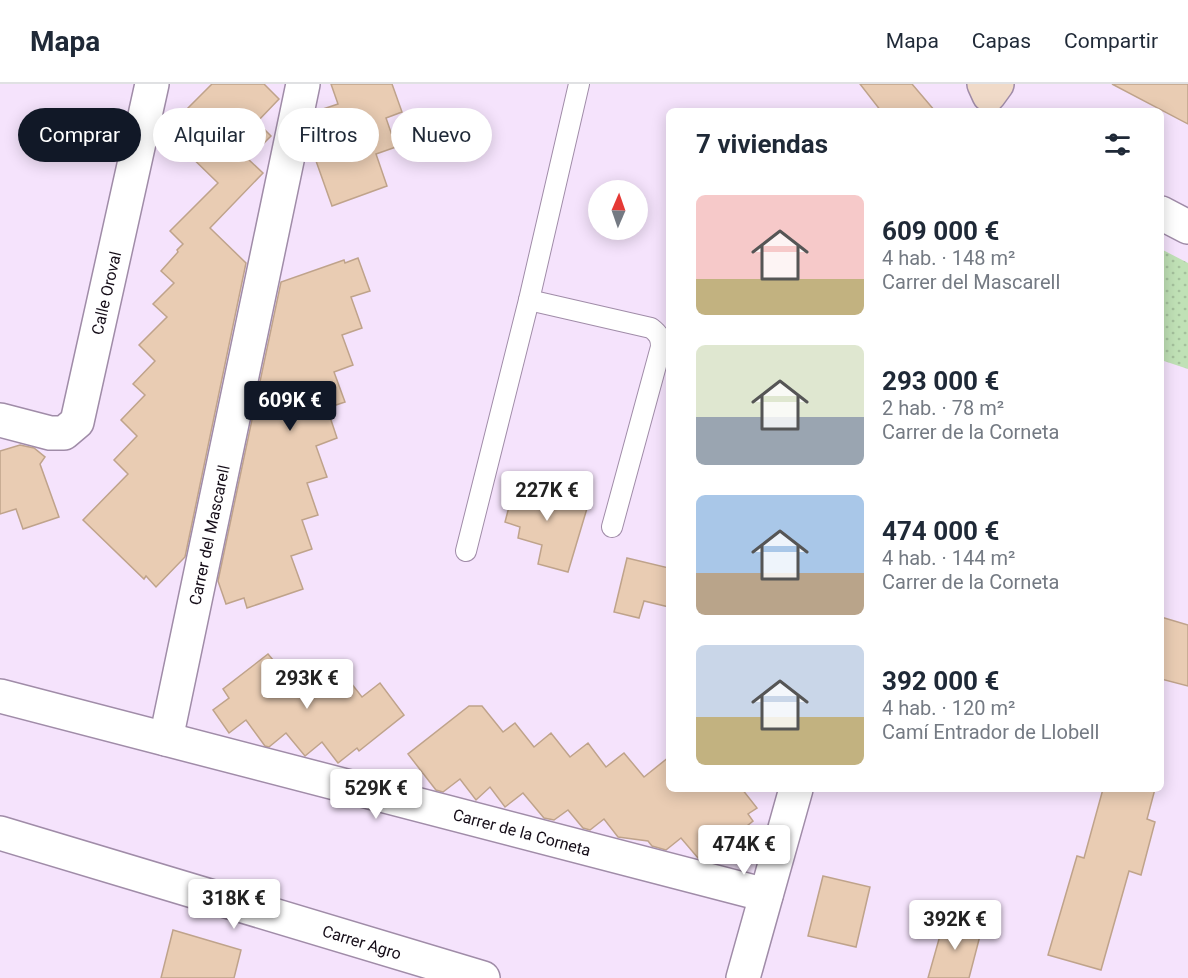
<!DOCTYPE html>
<html lang="es">
<head>
<meta charset="utf-8">
<style>
  body { margin:0; font-family:Roboto,sans-serif; background:#f2f2f3; color:#1f2937; height:100vh; display:flex; flex-direction:column; font-size:22px; white-space:nowrap }
  * { box-sizing:border-box; margin:0 }
  p { font-size:20px; color:#747a83 }
  .icon { flex:none; width:33px; height:33px; fill:none; stroke:currentColor; stroke-width:2; stroke-linecap:round; stroke-linejoin:round }
  .map { position:relative; flex:1; overflow:hidden }
  .drawer { position:absolute; left:666px; top:24px; width:498px; height:684px; display:flex; flex-direction:column; background:#fff; border-radius:9px; box-shadow:0 3px 15px #0003 }
  .drawer>* { flex:none }
  .guide { position:absolute; left:18px; top:24px; width:558px; height:54px; display:flex; gap:12px }
  .needle { width:39px; rotate:2deg }
  .buttons { position:absolute; left:588px; top:96px; display:grid; gap:12px }
  .buttons a { display:grid; place-items:center; width:60px; height:60px; border-radius:50%; background:#fff; box-shadow:0 3px 15px #0003; font-size:30px }
  .price { position:absolute; translate:-50% -51px; padding:0 14px; border-radius:6px; background:#fff; color:#222; font-size:20px; line-height:39px; filter:drop-shadow(0 2px 3px #0008) }
  .price::after { content:''; position:absolute; left:50%; top:36px; width:18px; height:14px; margin-left:-9px; background:inherit; clip-path:polygon(0 0,100% 0,50% 100%) }
  .price.active { background:#111827; color:#fff }
  ul { padding:0; list-style:none }
  li { display:flex; align-items:center; gap:18px; height:150px; padding:0 30px }
  li span { display:grid; place-items:center; flex:none; width:168px; height:120px; border-radius:9px; color:#555 }
  li>.icon { margin-inline-start:auto }
  span .icon { width:72px; height:72px; fill:#fffc; stroke-width:1 }
  li b { font-size:26px }
  h2 { display:flex; justify-content:space-between; align-items:center; height:72px; padding:0 30px; font-size:26px }
  .chip { padding:0 21px; border-radius:27px; background:#fff; box-shadow:0 3px 15px #0003; font-size:21px; line-height:54px }
  .chip.active { background:#111827; color:#fff }
  header { display:flex; align-items:center; gap:36px; box-sizing:border-box; height:84px; padding:0 30px; background:#fff; border-bottom:2px solid #e0e1e3 }
  header strong { font-size:28px }
  nav { display:flex; gap:33px; margin-inline-start:auto; font-size:21px }
  .map>svg:first-child { display:block }
  .grass { fill:url(#grass-dots) }
  .building { fill:#e9ccb3; stroke:#bfa38b; stroke-width:1.5 }
  .lines { fill:none; stroke-linecap:round; stroke-linejoin:round }
  .service-casing { stroke:#a08ca8; stroke-width:22 }
  .minor-casing { stroke:#a08ca8; stroke-width:36 }
  .secondary-casing { stroke:#a08ca8; stroke-width:36 }
  .service { stroke:#fff; stroke-width:20 }
  .minor { stroke:#fff; stroke-width:33 }
  .secondary { stroke:#f0dac8; stroke-width:33 }
  .labels { text-anchor:middle; stroke-width:4.5; stroke-linejoin:round; paint-order:stroke }
  .street-label { font-size:16px; fill:#150d18; stroke:#fff }
</style>
</head>
<body>
<header>
<strong>Mapa</strong>
<nav><a>Mapa</a><a>Capas</a><a>Compartir</a></nav>
</header>
<div class="map">
<svg width="1188" height="894" viewBox="0 0 1188 894">
  <defs>
    <pattern id="grass-dots" width="8" height="8" patternUnits="userSpaceOnUse" patternTransform="scale(1.5)"><rect width="8" height="8" fill="#c0e1b6"/><path d="M2 2h.1M6 6h.1" fill="none" stroke="#a4c09c" stroke-width="1.8" stroke-linecap="round"/></pattern>
  </defs>
  <rect width="100%" height="100%" fill="#f5e3fc"/>
  <!-- grass -->
  <polygon class="grass" points="1161,165 1188,179 1188,285 1161,276"/>
  <!-- building -->
  <g class="building">
    <polygon points="212,0 264,0 279,15 257,38 271,52 248,75 263,89 210,144 246,179 185,473 156,503 146,492 144,495 83,436 128,390 114,376 137,352 121,336 145,311 133,300 155,277 139,261 167,233 153,220 174,199 161,187 178,168 177,166 183,160 170,147 218,99 179,61 202,37 188,24"/>
    <polygon points="331,0 392,0 402,28 386,34 396,63 376,70 387,102 332,122 310,60 330,53 320,26 338,20"/>
    <polygon points="860,0 912,0 935,27 881,27"/>
    <polygon points="1112,0 1188,0 1188,40"/>
    <polygon points="358,174 370,207 351,213 362,244 342,251 353,281 334,288 345,318 327,324 337,354 316,362 327,393 307,399 318,431 302,436 312,465 291,472 303,505 247,524 244,514 226,520 218,497 281,198 344,176 345,179"/>
    <polygon points="20,361 34,364 45,373 40,380 59,433 23,445 16,425 0,430 0,367"/>
    <polygon points="516,396 565,408 563,415 588,421 568,488 538,480 542,461 518,454 520,443 505,438"/>
    <polygon points="627,474 669,484 669,523 644,517 639,534 614,528"/>
    <polygon points="1161,533 1188,541 1188,602 1161,595"/>
    <polygon points="268,570 289,595 307,580 327,604 344,590 362,613 380,599 404,631 359,667 357,664 338,679 322,658 305,672 286,649 269,663 265,662 246,636 229,649 213,626 229,614 223,605"/>
    <polygon points="469,622 482,622 503,648 515,639 534,663 551,649 570,673 588,659 606,683 624,669 644,693 669,673 669,705 742,705 757,724 748,730 753,737 716,767 713,763 698,774 681,754 666,766 652,762 648,757 618,753 604,735 590,746 583,744 568,726 554,736 544,734 523,709 505,723 490,703 476,716 460,695 443,708 436,706 408,670"/>
    <polygon points="1103,705 1155,705 1147,735 1155,738 1141,791 1129,787 1101,886 1048,871 1077,772 1084,774"/>
    <polygon points="823,792 870,803 856,863 808,852"/>
    <polygon points="945,834 982,844 969,894 928,894"/>
    <polygon points="173,846 241,866 234,894 161,894"/>
  </g>
  <g class="lines">
    <defs>
      <g id="service">
        <path d="M529 216 651 244C659 250 661 254 661 263L612 443"/>
        <polyline points="466,467 529,216 579,0"/>
      </g>
      <g id="minor">
        <polyline points="1161,129 1188,143"/>
        <polyline points="0,336 50,349 64,349 77,338 152,0"/>
        <polyline points="0,612 766,811"/>
        <polyline points="166,655 303,0"/>
        <polyline points="0,749 483,894"/>
        <polyline points="743,894 796,705"/>
      </g>
      <polyline id="secondary" points="984,0 989,11 997,0"/>
    </defs>
    <!-- service casing -->
    <use href="#service" class="service-casing"/>
    <!-- minor casing -->
    <use href="#minor" class="minor-casing"/>
    <!-- secondary casing -->
    <use href="#secondary" class="secondary-casing"/>
    <!-- service -->
    <use href="#service" class="service"/>
    <!-- minor -->
    <use href="#minor" class="minor"/>
    <!-- secondary -->
    <use href="#secondary" class="secondary"/>
  </g>
  <g class="labels">
    <!-- street labels -->
    <g class="street-label">
      <text transform="translate(106 209) rotate(-77)" y="6">Calle Oroval</text>
      <text transform="translate(209 451) rotate(-78)" y="6">Carrer del Mascarell</text>
      <text transform="translate(522 748) rotate(15)" y="6">Carrer de la Corneta</text>
      <text transform="translate(362 858) rotate(17)" y="6">Carrer Agro</text>
    </g>
  </g>
</svg>
<div class="buttons">
<a><svg class="needle" viewBox="-14 -14 28 28"><path d="M0-13l5 13h-10z" fill="#e53935"/><path d="M0 13l5-13h-10z" fill="#747a83"/></svg></a>
</div>
<b class="price active" style="left:290px;top:348px">609K €</b>
<b class="price" style="left:547px;top:438px">227K €</b>
<b class="price" style="left:307px;top:626px">293K €</b>
<b class="price" style="left:376px;top:736px">529K €</b>
<b class="price" style="left:744px;top:792px">474K €</b>
<b class="price" style="left:234px;top:846px">318K €</b>
<b class="price" style="left:955px;top:867px">392K €</b>
<div class="guide">
<a class="chip active">Comprar</a>
<a class="chip">Alquilar</a>
<a class="chip">Filtros</a>
<a class="chip">Nuevo</a>
</div>
<section class="drawer">
<h2>7 viviendas<svg class="icon" aria-label="filters" viewBox="0 0 24 24"><path d="M4 7h16M4 17h16"/><circle cx="9" cy="7" r="2"/><circle cx="15" cy="17" r="2"/></svg></h2>
<ul>
<li><span style="background:linear-gradient(#f6c9c9 70%,#c2b280 0)"><svg class="icon" aria-label="home" viewBox="0 0 24 24"><path d="M3 11l9-7 9 7M6 9v11h12V9"/></svg></span><div><b>609 000 €</b><p>4 hab. · 148 m²</p><p>Carrer del Mascarell</p></div></li>
<li><span style="background:linear-gradient(#dfe7d0 60%,#9aa5b1 0)"><svg class="icon" aria-label="home" viewBox="0 0 24 24"><path d="M3 11l9-7 9 7M6 9v11h12V9"/></svg></span><div><b>293 000 €</b><p>2 hab. · 78 m²</p><p>Carrer de la Corneta</p></div></li>
<li><span style="background:linear-gradient(#a9c7e8 65%,#b9a48a 0)"><svg class="icon" aria-label="home" viewBox="0 0 24 24"><path d="M3 11l9-7 9 7M6 9v11h12V9"/></svg></span><div><b>474 000 €</b><p>4 hab. · 144 m²</p><p>Carrer de la Corneta</p></div></li>
<li><span style="background:linear-gradient(#c9d6e8 60%,#c2b280 0)"><svg class="icon" aria-label="home" viewBox="0 0 24 24"><path d="M3 11l9-7 9 7M6 9v11h12V9"/></svg></span><div><b>392 000 €</b><p>4 hab. · 120 m²</p><p>Camí Entrador de Llobell</p></div></li>
</ul>
</section>
</div>
</body>
</html>
